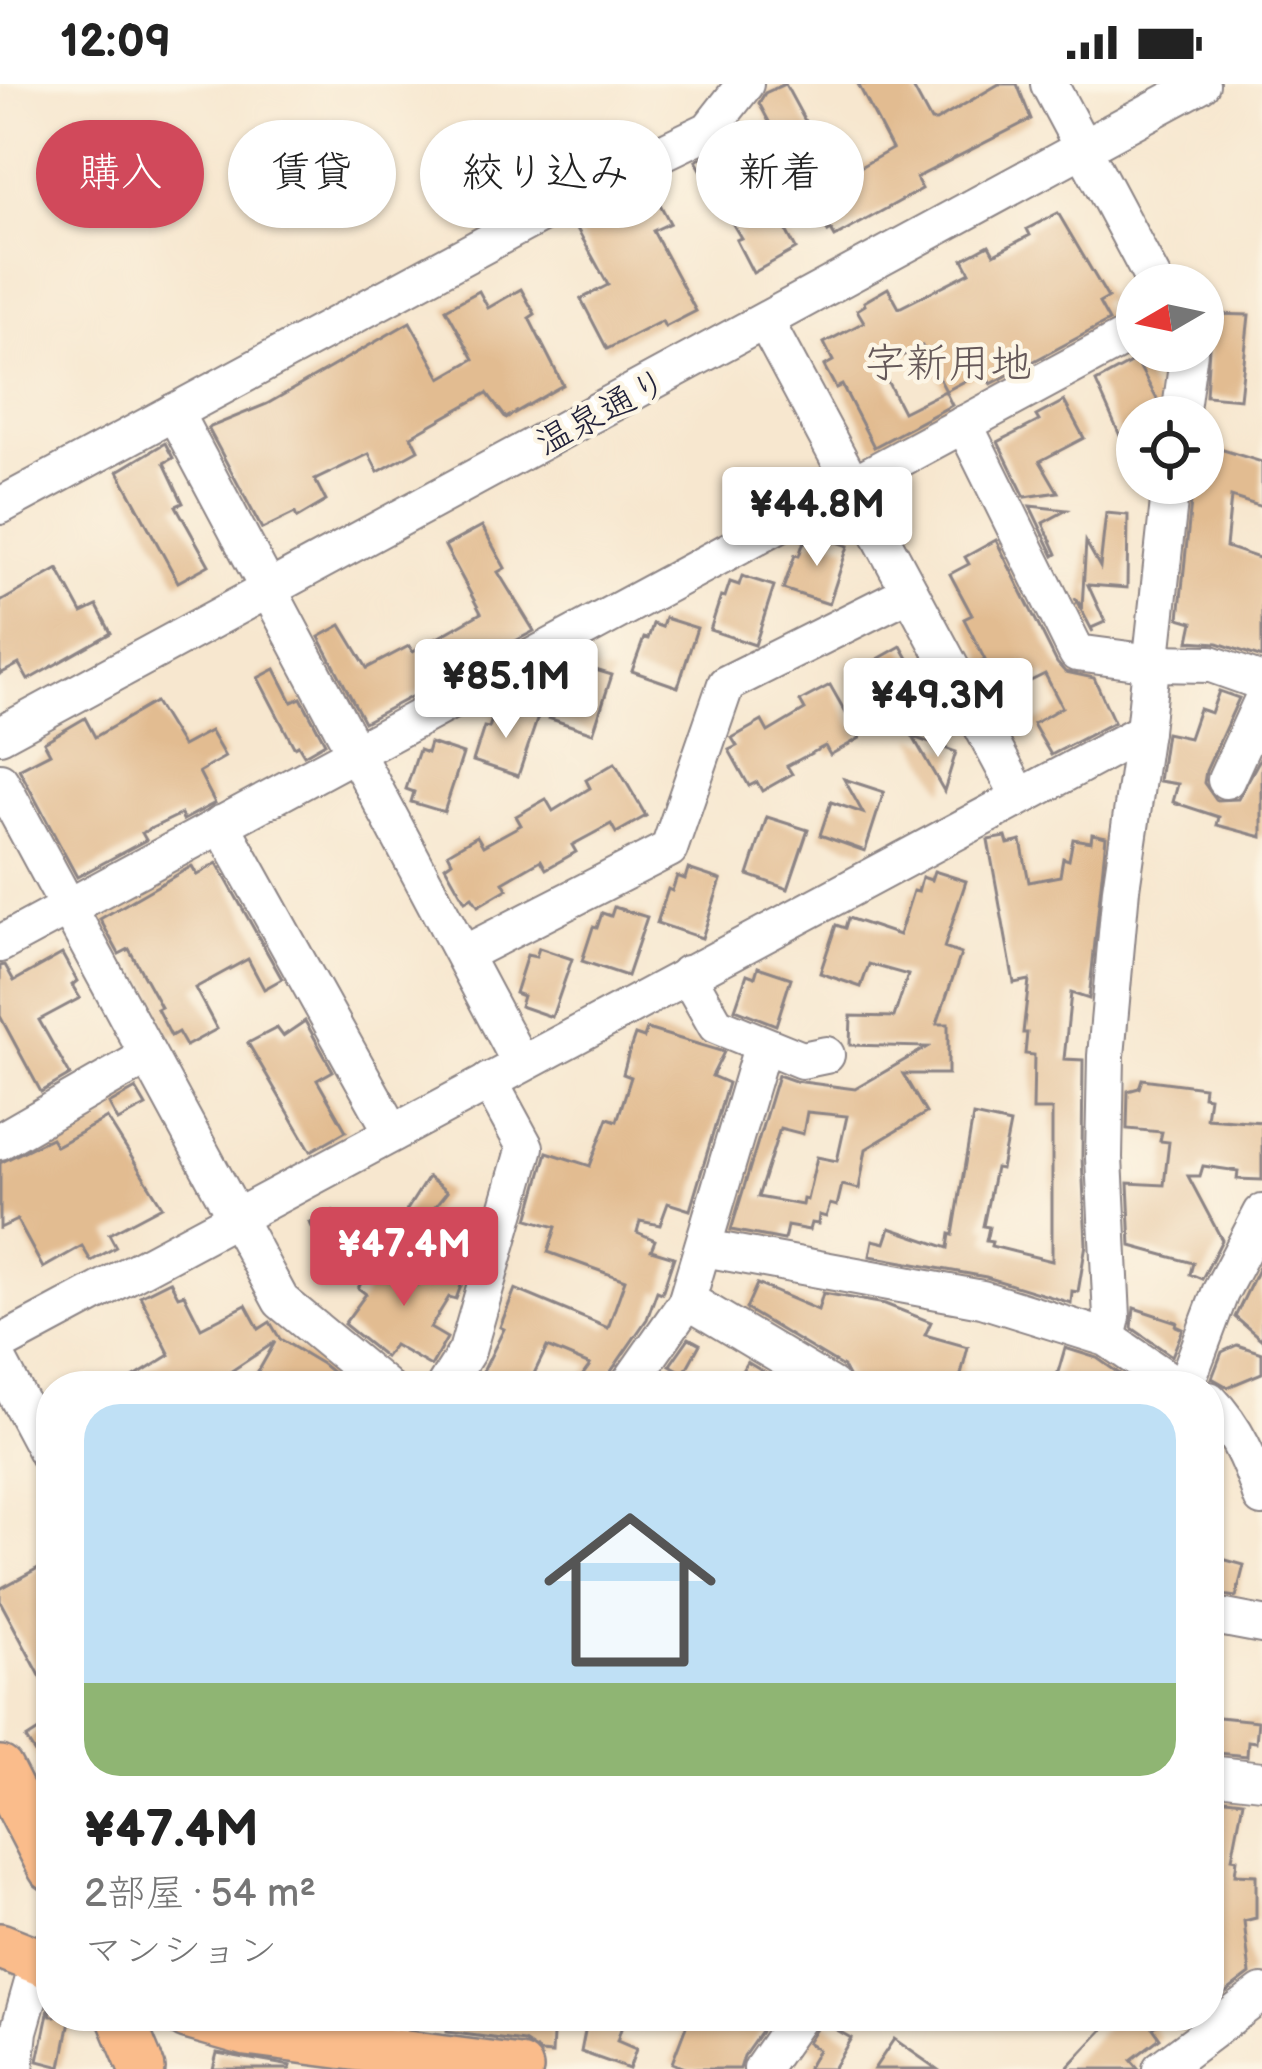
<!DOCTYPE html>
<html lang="ja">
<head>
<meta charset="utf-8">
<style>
  body { margin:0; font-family:"Balsamiq Sans","Klee One",sans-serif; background:#f6f6f6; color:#222; height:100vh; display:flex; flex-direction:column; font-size:45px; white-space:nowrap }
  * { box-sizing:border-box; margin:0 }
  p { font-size:39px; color:#767676 }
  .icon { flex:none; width:66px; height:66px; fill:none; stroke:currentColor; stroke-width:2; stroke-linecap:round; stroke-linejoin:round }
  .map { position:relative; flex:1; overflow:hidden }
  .side { position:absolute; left:36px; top:1287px; width:1188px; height:660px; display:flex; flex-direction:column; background:#fff; border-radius:48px; box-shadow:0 3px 9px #0004 }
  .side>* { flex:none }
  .banner { position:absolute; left:36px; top:36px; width:1191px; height:108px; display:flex; gap:24px }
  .needle { width:78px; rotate:261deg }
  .controls { position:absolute; left:1116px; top:180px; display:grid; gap:24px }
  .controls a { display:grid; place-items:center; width:108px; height:108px; border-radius:50%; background:#fff; box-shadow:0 3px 9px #0004; font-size:60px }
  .price { position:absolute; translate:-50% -102px; padding:0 27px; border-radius:12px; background:#fff; color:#222; font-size:39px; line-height:78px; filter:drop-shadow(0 3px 6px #0008) }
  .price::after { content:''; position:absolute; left:50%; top:72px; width:36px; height:27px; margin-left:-18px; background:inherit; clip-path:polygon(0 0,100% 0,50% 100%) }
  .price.current { background:#d1495b; color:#fff }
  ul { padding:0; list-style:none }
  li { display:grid; align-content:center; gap:24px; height:636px; padding:0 48px }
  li+li { border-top:3px solid #e0e0e0 }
  li span { display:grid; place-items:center; height:372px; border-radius:36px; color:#555 }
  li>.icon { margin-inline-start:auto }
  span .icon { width:216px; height:216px; fill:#fffc; stroke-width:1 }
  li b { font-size:51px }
  .pill { padding:0 42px; border-radius:54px; background:#fff; box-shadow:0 3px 9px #0004; font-size:42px; line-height:108px }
  .pill.current { background:#d1495b; color:#fff }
  .status { display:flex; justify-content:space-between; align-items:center; height:84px; padding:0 60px; background:#fff; direction:ltr }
  .status svg { height:33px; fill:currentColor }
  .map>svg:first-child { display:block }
  .building { fill:#e2bc91; fill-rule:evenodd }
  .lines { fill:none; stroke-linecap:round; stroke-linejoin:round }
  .minor-casing { stroke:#8c8485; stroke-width:40 }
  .major-casing { stroke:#8c8485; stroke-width:50 }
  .minor { stroke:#fff; stroke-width:36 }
  .major { stroke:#fabc8b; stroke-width:45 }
  .labels { text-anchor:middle; stroke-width:9; stroke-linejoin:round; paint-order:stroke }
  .street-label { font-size:36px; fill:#22223b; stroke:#fcf5e5 }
  .quarter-label { font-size:42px; fill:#655859; stroke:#fcf5e5 }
</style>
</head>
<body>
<div class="status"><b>12:09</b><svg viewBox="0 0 49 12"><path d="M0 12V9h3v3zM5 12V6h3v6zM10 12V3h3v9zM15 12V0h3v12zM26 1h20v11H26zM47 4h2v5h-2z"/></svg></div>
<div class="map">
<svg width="1262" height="1985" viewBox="0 0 1262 1985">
  <rect width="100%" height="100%" fill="#fcf5e5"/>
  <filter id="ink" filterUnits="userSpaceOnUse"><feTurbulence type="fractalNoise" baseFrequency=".00833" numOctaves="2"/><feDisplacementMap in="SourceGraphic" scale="24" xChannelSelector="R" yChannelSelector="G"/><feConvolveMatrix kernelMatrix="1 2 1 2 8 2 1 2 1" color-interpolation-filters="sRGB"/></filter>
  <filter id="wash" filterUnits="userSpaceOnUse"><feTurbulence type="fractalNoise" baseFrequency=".004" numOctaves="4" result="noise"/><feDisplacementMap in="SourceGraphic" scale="48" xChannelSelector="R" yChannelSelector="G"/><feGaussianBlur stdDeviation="2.7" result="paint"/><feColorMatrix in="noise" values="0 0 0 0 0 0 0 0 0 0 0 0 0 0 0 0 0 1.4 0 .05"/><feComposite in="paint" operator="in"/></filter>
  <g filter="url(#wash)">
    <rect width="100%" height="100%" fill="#f7e7cf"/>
    <g id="blocks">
      <!-- building -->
      <g class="building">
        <polygon points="785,0 837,96 892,65 858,0 911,0 931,37 936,37 999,0 1017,0 1031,35 916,94 922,105 835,153 831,146 828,148 759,19 765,9"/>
        <polygon points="728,58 768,138 779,133 796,165 753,189 736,156 741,154 696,77"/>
        <polygon points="639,105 643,113 653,107 670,139 653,147 696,227 665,243 662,237 607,265 581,215 608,201 574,139"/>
        <polygon points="1058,129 1108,214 1099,219 1109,237 991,300 982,288 946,307 922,262 880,283 903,328 945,307 952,321 874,363 842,301 836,304 824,282 833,277 824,259 864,238 857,226 865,221 864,218 888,204 899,224 970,188 963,175 989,161 994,170 1030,151 1027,145"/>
        <polygon points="521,205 535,230 529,234 563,301 506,334 487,309 411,352 418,366 378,388 369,370 315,396 326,417 297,434 295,429 262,445 208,344 267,320 410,238 441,294 474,275 446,225 479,207 488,224"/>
        <polygon points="1211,230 1249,231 1240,315 1206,312"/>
        <polygon points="1136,276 1159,319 1158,333 1137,333 1137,390 1096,298"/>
        <polygon points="1064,317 1084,354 1040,377 1058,408 1025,413 998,358 1039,337 1036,332"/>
        <polygon points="165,359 173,374 164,379 183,419 176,422 209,481 178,498 118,387"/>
        <polygon points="1203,364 1220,365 1262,378 1262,423 1231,413 1226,463 1262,475 1262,574 1218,559 1189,557 1193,538 1179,534 1193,399 1203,399"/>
        <polygon points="1030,422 1067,426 1043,439 1057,470 1054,472"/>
        <polygon points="1106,429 1128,431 1127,504 1088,501 1105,538 1091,544 1093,548 1075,514 1082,523 1086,458 1100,483"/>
        <polygon points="482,442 505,484 498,488 534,547 364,638 319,553 341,541 367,584 409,562 413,568 481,529 445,462"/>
        <polygon points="816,451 848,462 829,520 783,505 795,471 799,472 804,457 812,460"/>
        <polygon points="996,456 1057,579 1065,588 1094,594 1114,638 1051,671 1033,640 1062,623 1045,590 994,615 977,580 985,576 964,535 972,531 950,490 969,480 965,473"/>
        <polygon points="58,485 82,529 97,522 111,549 28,596 19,580 0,590 0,518"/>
        <polygon points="742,492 774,502 755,561 710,546 721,512 725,513 730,498 739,501"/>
        <polygon points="665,534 697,544 678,603 632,587 644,554 648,555 653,540 662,543"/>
        <polygon points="901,562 931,615 901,632 896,623 888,627 868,592 876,588 871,579"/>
        <polygon points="579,581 612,591 593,649 548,634 559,600 563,602 568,587 576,590"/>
        <polygon points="275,585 292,618 301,614 325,659 304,671 298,661 294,663 258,594"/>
        <polygon points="830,601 860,654 830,671 825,662 787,682 792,690 762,707 757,698 749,702 729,666 737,662 732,654 762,637 768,648 805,626 800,617"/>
        <polygon points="1219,607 1239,614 1206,687 1204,699 1216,716 1238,715 1262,671 1262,753 1217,741 1219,733 1173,718 1178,700 1159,697 1166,649 1189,654 1199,625 1211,629"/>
        <polygon points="155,618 182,662 210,647 225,673 199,688 215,719 183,736 181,730 142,749 146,756 77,793 19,685 50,669 44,658 85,634 95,653"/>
        <polygon points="505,623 538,633 518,692 473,677 484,643 489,644 494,629 502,632"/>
        <polygon points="913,653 956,668 944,707"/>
        <polygon points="430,659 463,670 444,728 411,718 414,708 406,705 419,666 427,669"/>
        <polygon points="615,679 646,732 616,749 611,740 572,761 576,768 546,785 541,776 503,798 507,805 478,822 472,813 465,817 445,782 452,777 448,769 477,752 483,762 521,741 516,732 546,715 553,727 590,704 586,696"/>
        <polygon points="844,695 884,708 865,767 820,751 831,718 863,729"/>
        <polygon points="767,733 808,746 788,805 748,791"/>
        <polygon points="1092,750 1106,753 1089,915 1071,909 1064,975 1083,976 1082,1074 1086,1160 1078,1208 1072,1207 1071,1219 986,1193 870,1172 873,1156 885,1159 890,1144 948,1164 950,1150 953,1151 973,1032 1010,1040 1001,1085 995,1084 983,1142 989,1143 986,1157 992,1158 991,1162 1052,1177 1052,1026 1033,1026 1034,971 1025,970 1027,949 1023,949 1029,896 1014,899 988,756 1006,753 1008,760 1021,757 1029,798 1060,792 1063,774 1069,776 1073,755 1091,758"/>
        <polygon points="217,779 282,895 264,905 248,875 195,904 217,945 186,962 178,948 171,952 157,925 161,923 129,865 119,870 100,835 192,782 197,791"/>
        <polygon points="688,785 721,796 702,854 657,839 668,805 672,807 677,792 685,795"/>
        <path d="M934 787 966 797 944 864 961 870 937 940H948V990H903L926 1029 866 1065 859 1105 842 1101 837 1122 830 1120 826 1133 819 1131 818 1140 811 1139 809 1146 787 1142 784 1156 731 1146 778 991 795 997 855 1005 927 963 850 961 851 932 894 933 908 891 869 880 861 903 820 889 836 841 845 844 848 834 899 851 913 807 918 808 922 793 931 796ZM807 1028 847 1032 837 1077 817 1073 807 1116 803 1115 802 1121 758 1113 780 1044 803 1050Z"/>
        <polygon points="614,823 647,833 627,892 582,877 593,843 597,844 602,829 611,832"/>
        <polygon points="539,864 572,875 552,933 520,922 523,912 515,909 527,871 536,873"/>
        <polygon points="62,870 77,897 72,901 80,914 39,936 70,991 41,1008 0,932 0,882 5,881 14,897"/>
        <polygon points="758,883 791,894 776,941 735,925 747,890 755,893"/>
        <polygon points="305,937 333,987 317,996 346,1047 311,1067 248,959 277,944 283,952"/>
        <polygon points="647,945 724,968 712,992 728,999 690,1126 668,1119 660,1141 640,1137 637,1148 655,1156 651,1166 674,1173 662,1209 657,1207 647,1235 610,1289 606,1302 575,1302 590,1281 547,1263 528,1302 476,1302 504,1245 500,1243 515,1205 608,1244 625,1196 548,1168 556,1143 528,1135 547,1068 590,1082 608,1034 617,1037 631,993 623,990 628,971 635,951 644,954"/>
        <polygon points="1142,995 1204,1003 1203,1012 1209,1013 1206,1034 1262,1038 1262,1096 1237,1095 1238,1087 1203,1082 1200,1092 1188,1092 1222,1156 1202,1195 1190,1190 1193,1179 1131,1162 1128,1099 1164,1101 1169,1058 1160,1057 1162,1048 1127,1045 1128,1007 1139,1004"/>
        <polygon points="136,1005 146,1022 118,1037 109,1020"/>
        <polygon points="107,1034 162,1122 109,1150 116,1163 91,1177 82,1162 43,1184 17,1136 0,1144 0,1079 51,1054 56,1062"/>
        <polygon points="428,1093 447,1108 427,1133 434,1138 420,1157 398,1140"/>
        <polygon points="333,1127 349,1156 325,1169 310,1139"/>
        <polygon points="377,1175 418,1200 427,1176 465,1191 456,1215 449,1213 430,1244 447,1254 431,1282 394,1261 385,1273 344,1240 366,1210 358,1204"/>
        <polygon points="1262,1177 1262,1256 1235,1233"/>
        <polygon points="170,1197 178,1212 184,1210 201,1244 246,1221 259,1245 270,1238 280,1255 322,1280 349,1302 250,1302 275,1258 215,1298 212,1293 196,1302 120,1302 170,1271 140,1212"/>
        <polygon points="757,1200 818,1226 823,1209 885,1220 931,1238 925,1251 968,1263 958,1302 853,1302 843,1283 746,1225"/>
        <polygon points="1134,1224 1177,1238 1176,1242 1183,1245 1172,1272 1132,1244"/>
        <polygon points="689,1254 700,1260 684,1289 670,1281"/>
        <polygon points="1237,1261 1262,1269 1262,1289 1228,1303 1212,1294 1222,1268"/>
        <polygon points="1065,1264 1097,1274 1137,1302 1054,1302"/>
        <polygon points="747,1278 787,1302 733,1302"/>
        <polygon points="1215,1473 1244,1481 1236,1513 1209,1509"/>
        <polygon points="51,1477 51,1612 0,1517 0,1505"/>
        <polygon points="1209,1632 1258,1637 1256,1658 1248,1657 1247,1672 1209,1668"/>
        <polygon points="51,1639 51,1665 38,1674 26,1655"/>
        <polygon points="1209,1713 1243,1717 1232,1774 1237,1775 1235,1790 1256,1791 1256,1834 1244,1837 1250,1890 1209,1921"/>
        <polygon points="50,1920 51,1932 71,1932 61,1983 38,1977"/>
        <polygon points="449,1932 554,1932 552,1970 541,1969 524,1958 447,1948"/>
        <polygon points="588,1932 625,1932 617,1957 636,1965 629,1985 581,1968"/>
        <polygon points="690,1932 772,1932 744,1972 740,1985 686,1985 672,1979"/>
        <polygon points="1116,1932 1169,1932 1153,1944 1160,1954 1131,1976 1139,1985 1066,1985"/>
        <polygon points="821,1937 851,1954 833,1985 807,1985 818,1966 807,1959"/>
        <polygon points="894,1955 937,1985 874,1985"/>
        <polygon points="217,1969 291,1982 290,1985 213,1985"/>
      </g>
    </g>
  </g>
  <g filter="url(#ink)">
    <use href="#blocks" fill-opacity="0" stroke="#8c8485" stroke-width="3"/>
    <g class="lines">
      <defs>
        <g id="minor">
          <polyline points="1049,0 1156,201"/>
          <polyline points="766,239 1019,711"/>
          <polyline points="174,328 521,980"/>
          <polyline points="1180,333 1189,267"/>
          <polyline points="964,340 1077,569 1152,579 1211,580 1262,598"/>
          <polyline points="0,422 599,99 709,46 745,0"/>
          <polyline points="0,651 1201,0"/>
          <polyline points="1226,696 1262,617"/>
          <polyline points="0,697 281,1217 384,1302"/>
          <polyline points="221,740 393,1049"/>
          <polyline points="0,860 1137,247"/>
          <polyline points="464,870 669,765 726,600 910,508"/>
          <polyline points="687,890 716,941 802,976 826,971"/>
          <polyline points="0,1057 148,972"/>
          <polyline points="704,1164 982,1215 1107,1254 1177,1302"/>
          <polyline points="687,1216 831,1302"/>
          <polyline points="1107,1254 1112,1233 1104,1074 1106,972 1121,805 1144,647 1171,399"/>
          <polyline points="0,1260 1144,647"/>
          <polyline points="0,1280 51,1376"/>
          <polyline points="445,1302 467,1267 525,1063 489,997"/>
          <polyline points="628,1302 686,1219 762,963"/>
          <polyline points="1181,1302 1188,1294 1220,1209 1262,1129"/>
          <path d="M1209 1316C1236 1344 1251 1378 1262 1414"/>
          <polyline points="1209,1531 1262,1541"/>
          <polyline points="1209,1690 1262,1696"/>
          <polyline points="382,1967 391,1932"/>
          <polyline points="15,1985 19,1947 39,1877"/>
          <polyline points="762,1985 799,1932"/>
          <polyline points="1161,1985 1262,1909"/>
        </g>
        <g id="major">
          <polyline points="0,1685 51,1784"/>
          <polyline points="0,1862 51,1882"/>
          <polyline points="120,1932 142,1985"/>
          <polyline points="187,1932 247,1949 520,1985"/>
        </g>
      </defs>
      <!-- minor casing -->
      <use href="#minor" class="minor-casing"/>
      <!-- major casing -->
      <use href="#major" class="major-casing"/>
      <!-- minor -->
      <use href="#minor" class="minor"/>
      <!-- major -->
      <use href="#major" class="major"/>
    </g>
  </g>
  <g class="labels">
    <!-- street labels -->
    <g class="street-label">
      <text transform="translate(601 327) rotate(-28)" y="13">温泉通り</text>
    </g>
    <!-- quarter labels -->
    <g class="quarter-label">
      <text x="948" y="293">字新用地</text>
    </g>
  </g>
</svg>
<div class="controls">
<a><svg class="needle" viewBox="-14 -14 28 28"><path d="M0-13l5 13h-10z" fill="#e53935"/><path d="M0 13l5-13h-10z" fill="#767676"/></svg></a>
<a><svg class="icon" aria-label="locate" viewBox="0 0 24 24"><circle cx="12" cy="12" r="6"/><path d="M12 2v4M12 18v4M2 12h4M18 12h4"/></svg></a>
</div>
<b class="price" style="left:817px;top:485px">¥44.8M</b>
<b class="price" style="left:506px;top:657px">¥85.1M</b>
<b class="price" style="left:938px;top:676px">¥49.3M</b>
<b class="price current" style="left:404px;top:1225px">¥47.4M</b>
<div class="banner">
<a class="pill current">購入</a>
<a class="pill">賃貸</a>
<a class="pill">絞り込み</a>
<a class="pill">新着</a>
</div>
<section class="side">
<ul>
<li><span style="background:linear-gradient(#bfe0f5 75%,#8fb573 0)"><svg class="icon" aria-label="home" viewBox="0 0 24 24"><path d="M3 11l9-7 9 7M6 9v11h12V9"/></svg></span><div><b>¥47.4M</b><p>2部屋 · 54 m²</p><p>マンション</p></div></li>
</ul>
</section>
</div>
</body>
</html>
